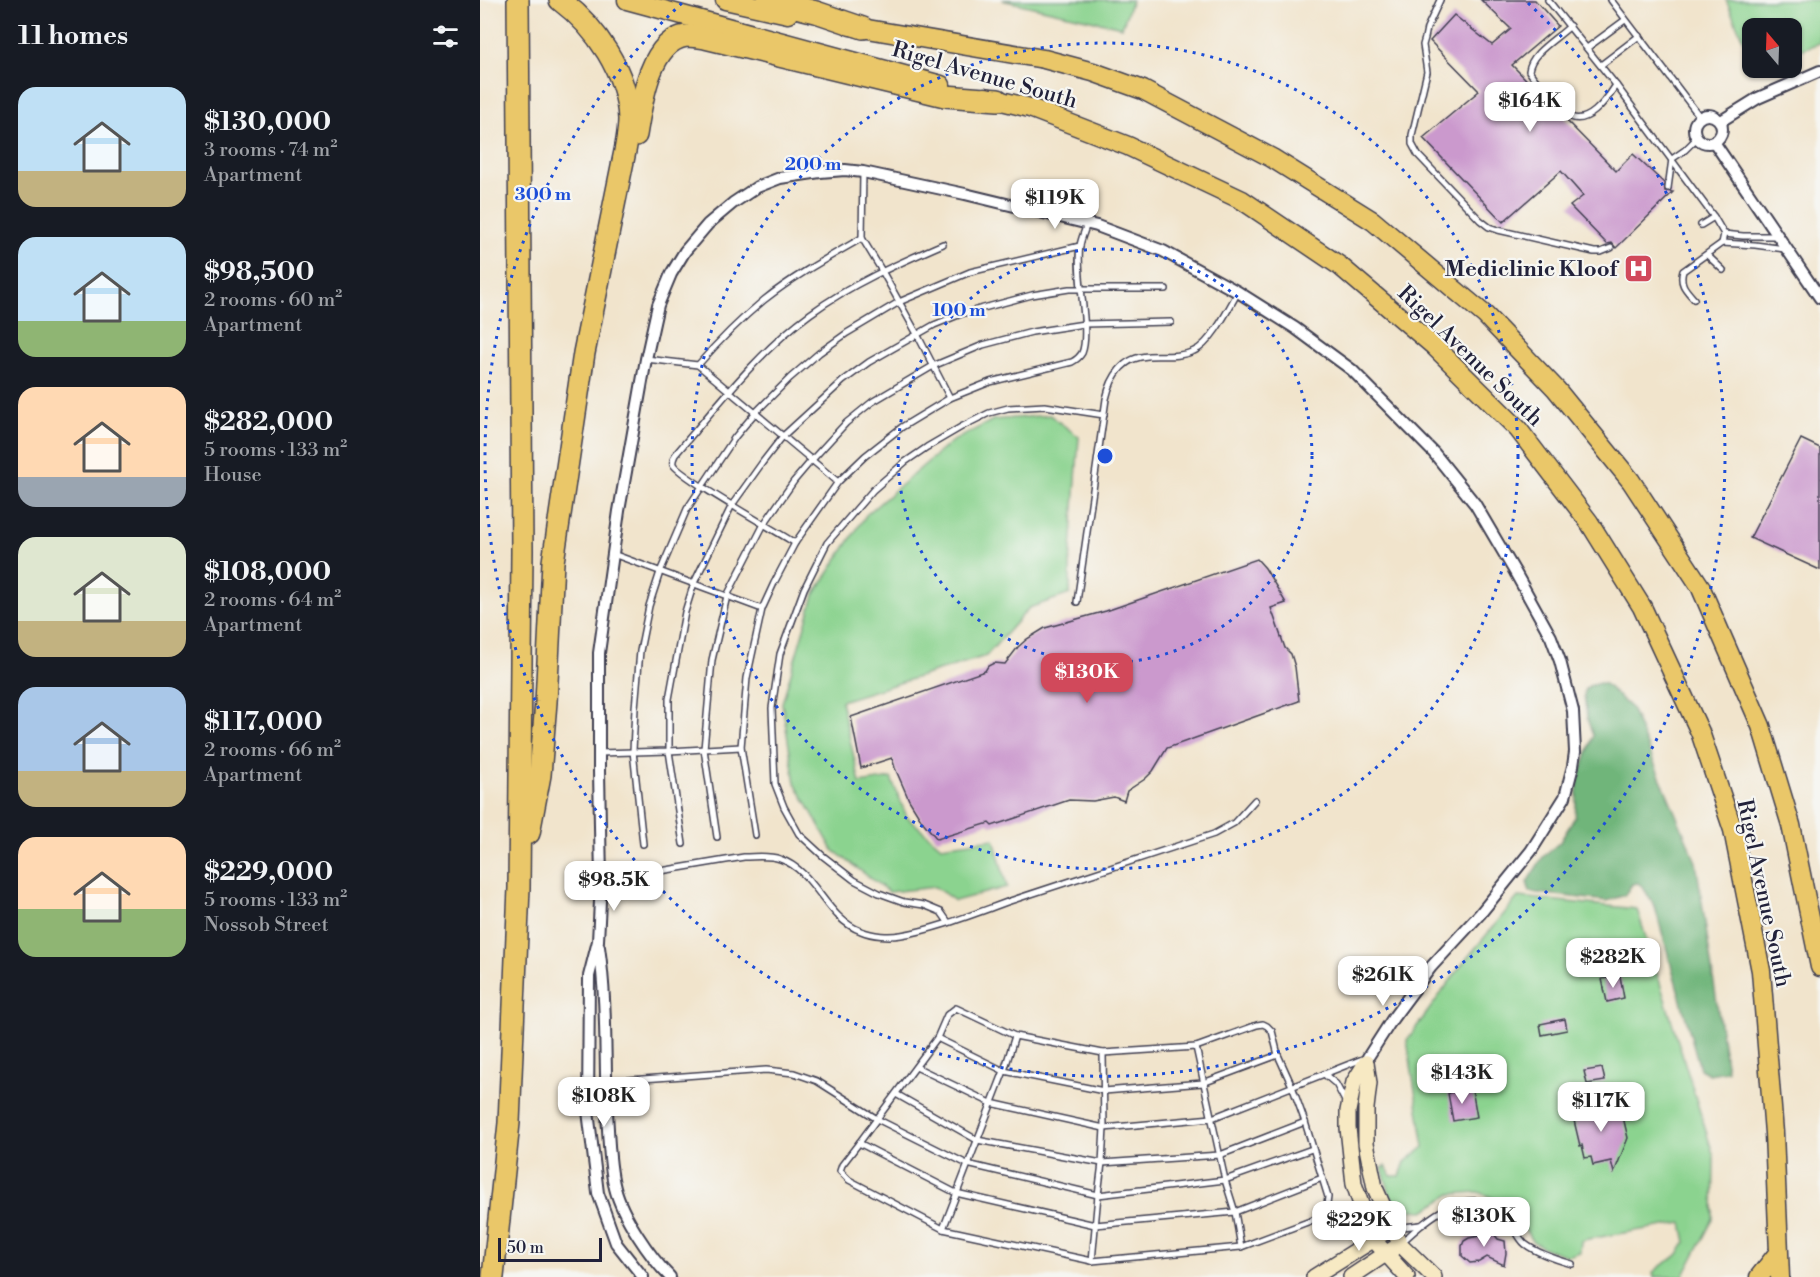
<!DOCTYPE html>
<html lang="en">
<head>
<meta charset="utf-8">
<style>
  body { margin:0; font-family:"Libre Bodoni",serif; background:#20242c; color:#f1f3f6; height:100vh; display:flex; flex-direction:column; font-size:22px; white-space:nowrap }
  * { box-sizing:border-box; margin:0 }
  p { font-size:20px; color:#9ea1a6 }
  .icon { flex:none; width:33px; height:33px; fill:none; stroke:currentColor; stroke-width:2; stroke-linecap:round; stroke-linejoin:round }
  .map { position:relative; flex:1; overflow:hidden }
  .drawer { display:flex; flex-direction:column; background:#171b24; width:480px }
  .drawer>* { flex:none }
  .needle { width:39px; rotate:341deg }
  .tools { position:absolute; left:1262px; top:18px; display:grid; gap:12px }
  .tools a { display:grid; place-items:center; width:60px; height:60px; border-radius:12px; background:#171b24; box-shadow:0 2px 4px #0004; font-size:30px }
  .scale { position:absolute; left:18px; bottom:15px; width:104px; box-sizing:border-box; padding-left:6px; border:3px solid #22223b; border-top:0; font-size:16px; line-height:21px; white-space:nowrap; color:#22223b; -webkit-text-stroke:4px #f6f6f2; paint-order:stroke }
  .price { position:absolute; translate:-50% -51px; padding:0 14px; border-radius:12px; background:#fff; color:#222; font-size:20px; line-height:39px; filter:drop-shadow(0 2px 3px #0008) }
  .price::after { content:''; position:absolute; left:50%; top:36px; width:18px; height:14px; margin-left:-9px; background:inherit; clip-path:polygon(0 0,100% 0,50% 100%) }
  .price.active { background:#d1495b; color:#fff }
  ul { padding:0; list-style:none }
  li { display:flex; align-items:center; gap:18px; height:150px; padding:0 18px }
  li span { display:grid; place-items:center; flex:none; width:168px; height:120px; border-radius:18px; color:#555 }
  li>.icon { margin-inline-start:auto }
  span .icon { width:72px; height:72px; fill:#fffc; stroke-width:1 }
  li b { font-size:26px }
  h2 { display:flex; justify-content:space-between; align-items:center; height:72px; padding:0 18px; font-size:26px }
  main { display:flex; flex:1; min-height:0 }
  .map>svg:first-child { display:block }
  .green { fill:#8bd38f; stroke:#567a65; stroke-width:1.5 }
  .forest { fill:#70b57a; stroke:#496c5a; stroke-width:1.5 }
  .building { fill:#cb99cd }
  .lines { fill:none; stroke-linecap:round; stroke-linejoin:round }
  .lane-casing { stroke:#413f51; stroke-width:8 }
  .street-casing { stroke:#413f51; stroke-width:14 }
  .secondary-casing { stroke:#413f51; stroke-width:18 }
  .primary-casing { stroke:#413f51; stroke-width:21 }
  .highway-casing { stroke:#413f51; stroke-width:24 }
  .lane { stroke:#fff; stroke-width:5 }
  .street { stroke:#fff; stroke-width:10 }
  .secondary { stroke:#f7e9c3; stroke-width:15 }
  .primary { stroke:#eac769; stroke-width:18 }
  .highway { stroke:#eac769; stroke-width:21 }
  .ring { fill:none; stroke:#1d4ed8; stroke-width:3; stroke-dasharray:3 6 }
  .labels { text-anchor:middle; stroke-width:4.5; stroke-linejoin:round; paint-order:stroke }
  .street-label { font-size:22px; fill:#22223b; stroke:#f6f6f2 }
  .poi-label { font-size:22px; font-weight:bold; fill:#22223b; stroke:#f6f6f2; text-anchor:end }
  .centre { fill:#1d4ed8; stroke:#f6f6f2; stroke-width:3 }
  .ring-label { font-size:18px; text-anchor:middle; font-weight:bold; fill:#1d4ed8; stroke:#f6f6f2; stroke-width:4.5; stroke-linejoin:round; paint-order:stroke }
</style>
</head>
<body>
<main>
<section class="drawer">
<h2>11 homes<svg class="icon" aria-label="filters" viewBox="0 0 24 24"><path d="M4 7h16M4 17h16"/><circle cx="9" cy="7" r="2"/><circle cx="15" cy="17" r="2"/></svg></h2>
<ul>
<li><span style="background:linear-gradient(#bfe0f5 70%,#c2b280 0)"><svg class="icon" aria-label="home" viewBox="0 0 24 24"><path d="M3 11l9-7 9 7M6 9v11h12V9"/></svg></span><div><b>$130,000</b><p>3 rooms · 74 m²</p><p>Apartment</p></div></li>
<li><span style="background:linear-gradient(#bfe0f5 70%,#8fb573 0)"><svg class="icon" aria-label="home" viewBox="0 0 24 24"><path d="M3 11l9-7 9 7M6 9v11h12V9"/></svg></span><div><b>$98,500</b><p>2 rooms · 60 m²</p><p>Apartment</p></div></li>
<li><span style="background:linear-gradient(#ffd9b3 75%,#9aa5b1 0)"><svg class="icon" aria-label="home" viewBox="0 0 24 24"><path d="M3 11l9-7 9 7M6 9v11h12V9"/></svg></span><div><b>$282,000</b><p>5 rooms · 133 m²</p><p>House</p></div></li>
<li><span style="background:linear-gradient(#dfe7d0 70%,#c2b280 0)"><svg class="icon" aria-label="home" viewBox="0 0 24 24"><path d="M3 11l9-7 9 7M6 9v11h12V9"/></svg></span><div><b>$108,000</b><p>2 rooms · 64 m²</p><p>Apartment</p></div></li>
<li><span style="background:linear-gradient(#a9c7e8 70%,#c2b280 0)"><svg class="icon" aria-label="home" viewBox="0 0 24 24"><path d="M3 11l9-7 9 7M6 9v11h12V9"/></svg></span><div><b>$117,000</b><p>2 rooms · 66 m²</p><p>Apartment</p></div></li>
<li><span style="background:linear-gradient(#ffd9b3 60%,#8fb573 0)"><svg class="icon" aria-label="home" viewBox="0 0 24 24"><path d="M3 11l9-7 9 7M6 9v11h12V9"/></svg></span><div><b>$229,000</b><p>5 rooms · 133 m²</p><p>Nossob Street</p></div></li>
</ul>
</section>
<div class="map">
<svg width="1340" height="1277" viewBox="0 0 1340 1277">
  <rect width="100%" height="100%" fill="#f6f6f2"/>
  <filter id="ink" filterUnits="userSpaceOnUse"><feTurbulence type="fractalNoise" baseFrequency=".0167" numOctaves="2"/><feDisplacementMap in="SourceGraphic" scale="12" xChannelSelector="R" yChannelSelector="G"/><feConvolveMatrix kernelMatrix="1 2 1 2 8 2 1 2 1" color-interpolation-filters="sRGB"/></filter>
  <filter id="wash" filterUnits="userSpaceOnUse"><feTurbulence type="fractalNoise" baseFrequency=".008" numOctaves="4" result="noise"/><feDisplacementMap in="SourceGraphic" scale="24" xChannelSelector="R" yChannelSelector="G"/><feGaussianBlur stdDeviation="1.35" result="paint"/><feColorMatrix in="noise" values="0 0 0 0 0 0 0 0 0 0 0 0 0 0 0 0 0 1.4 0 .05"/><feComposite in="paint" operator="in"/></filter>
  <g filter="url(#wash)">
    <rect width="100%" height="100%" fill="#f1e4cc"/>
    <!-- green -->
    <g class="green">
      <polygon points="522,0 652,0 642,27"/>
      <polygon points="1246,0 1340,0 1340,43 1311,53 1311,28 1272,28 1272,60"/>
      <polygon points="570,415 599,437 590,564 590,594 549,608 506,656 361,701 380,783 411,778 427,817 461,846 514,839 527,887 475,901 455,887 409,892 353,850 315,783 302,703 334,595 386,515 471,442 513,420"/>
      <path d="M1038 897 1157 909 1234 1157 1233 1219 1203 1277H1174L1173 1273C1180 1264 1190 1262 1197 1255 1201 1251 1203 1246 1206 1242L1202 1223 1108 1239 1101 1241 1100 1252 1088 1256 1066 1249 1052 1241 1035 1213 1025 1203 998 1192 971 1194 944 1211 928 1210 920 1207 911 1197 902 1168 906 1166 911 1176H920L925 1162 944 1147 927 1040 983 963Z"/>
    </g>
    <!-- forest -->
    <polygon class="forest" points="1120,683 1125,684 1151,708 1216,862 1247,1071 1229,1074 1220,1069 1175,907 1163,887 1158,883 1152,884 1145,895 1127,901 1050,892 1047,882 1063,857 1080,842 1095,817 1098,780 1113,736 1107,718 1104,695 1105,689 1109,686"/>
    <g id="blocks">
      <!-- building -->
      <g class="building">
        <polygon points="1001,0 1055,0 1078,26 1032,65 1136,171 1153,154 1184,183 1185,191 1193,192 1136,248 1132,243 1127,244 1090,206 1103,196 1081,171 1023,222 943,138 999,91 950,41 974,15 1012,45 1031,29"/>
        <polygon points="1321,439 1340,448 1340,570 1270,538"/>
        <polygon points="777,559 785,568 806,603 791,608 805,648 811,654 815,667 819,701 687,748 673,771 665,779 647,791 644,801 634,797 613,801 589,800 512,826 509,823 457,839 442,821 429,800 415,768 412,758 381,768 371,717 505,671 508,666 514,663 525,664 538,647 547,639 565,628 626,611"/>
        <polygon points="1140,976 1144,998 1127,1002 1122,979"/>
        <polygon points="1085,1019 1087,1030 1062,1035 1060,1024"/>
        <polygon points="1122,1068 1125,1081 1107,1084 1104,1071"/>
        <polygon points="992,1089 997,1117 973,1121 968,1093"/>
        <polygon points="1136,1102 1140,1117 1142,1116 1144,1121 1148,1138 1134,1173 1131,1161 1113,1165 1111,1157 1105,1158 1102,1145 1100,1146 1092,1112"/>
        <polygon points="1004,1225 1010,1229 1018,1239 1025,1241 1026,1253 1024,1265 1007,1257 999,1262 990,1263 982,1256 982,1246 984,1241 989,1238 999,1236"/>
      </g>
    </g>
  </g>
  <g filter="url(#ink)">
    <use href="#blocks" fill-opacity="0" stroke="#413f51" stroke-width="1.5"/>
    <g class="lines">
      <defs>
        <g id="lane">
          <polyline points="960,0 947,28 945,38 943,45 947,72 932,135 932,144 938,155 1000,220 1009,227 1018,230 1114,252 1121,252 1131,248"/>
          <path d="M1068 0 1136 85 1234 217 1244 234 1242 243 1203 271C1199 284 1206 290 1214 299"/>
          <polyline points="1131,0 1220,117"/>
          <path d="M1090 26C1077 39 1051 52 1049 71 1056 82 1065 91 1073 100 1077 104 1081 110 1086 114 1106 130 1127 99 1136 85"/>
          <polyline points="1107,48 1145,20"/>
          <polyline points="1121,65 1159,36"/>
          <polyline points="383,172 382,238 402,271 437,334 470,398"/>
          <polyline points="1188,188 1192,159 1205,150 1217,138"/>
          <polyline points="1221,225 1234,217"/>
          <polyline points="1244,234 1263,236 1296,236"/>
          <polyline points="1242,243 1275,245 1305,249"/>
          <polyline points="1227,255 1243,270"/>
          <polyline points="166,359 218,365 358,482"/>
          <path d="M218 365C238 342 260 320 284 300 314 276 349 257 382 238"/>
          <path d="M315 543C298 532 198 476 193 464 192 460 194 458 195 455 235 408 280 350 330 314 371 284 417 264 463 244"/>
          <polyline points="133,554 282,609"/>
          <path d="M597 602 626 399C631 377 643 357 668 356 684 355 699 358 714 351 731 344 749 308 758 292"/>
          <polyline points="119,753 189,751 261,747"/>
          <path d="M275 835 261 747 267 678 282 609 294 583 315 543 358 482 385 456 422 427 470 398 510 382 592 362C596 360 599 358 602 353 611 331 595 274 600 246 601 238 605 231 607 223"/>
          <polyline points="237,837 224,749 232,660 247,596 284,524 314,481 331,461 366,423 392,402 453,366 503,345 552,332 604,324 691,322"/>
          <polyline points="163,844 153,751 155,708 160,651 169,606 180,572 207,509 255,437 276,412 310,378 339,353 367,333 419,302 490,272 600,246"/>
          <polyline points="203,844 189,751 189,699 205,612 214,583 252,505 282,463 303,436 363,381 389,362 454,325 481,314 552,295 589,289 686,289"/>
          <path d="M121 881 264 857C276 857 289 855 300 859 336 871 345 918 381 931 393 936 409 937 421 935 457 929 496 913 530 901 598 879 666 857 734 834L754 823 775 800"/>
          <polyline points="468,922 461,912 444,905 424,902 399,893 374,880 343,856 319,834 304,807 295,784 292,708 300,654 324,589 347,543 393,490 425,462 447,447 483,426 509,413 528,408 565,406 624,415"/>
          <polygon points="476,1008 535,1036 623,1053 716,1047 777,1025 783,1024 787,1026 792,1031 798,1055 812,1086 825,1122 848,1197 846,1212 841,1217 761,1247 612,1261 463,1229 369,1180 360,1171 362,1165 379,1143 457,1038 467,1015"/>
          <polyline points="457,1038 524,1071 624,1091 723,1083 798,1055"/>
          <polyline points="716,1047 745,1180 755,1212 761,1247"/>
          <polyline points="436,1067 511,1103 624,1128 732,1118 885,1058"/>
          <polyline points="844,1074 856,1084 865,1101"/>
          <polyline points="108,1083 286,1070 314,1073 337,1081 397,1119 487,1164 618,1195 745,1180 832,1149"/>
          <polyline points="416,1094 497,1140 622,1163 740,1155 825,1122"/>
          <polyline points="379,1143 476,1193 615,1225 755,1212 842,1178"/>
          <polyline points="915,1228 940,1225"/>
          <polyline points="463,1229 524,1071 535,1036"/>
          <path d="M921 1243C948 1218 989 1181 1024 1214 1034 1223 1036 1236 1045 1244 1057 1253 1078 1260 1092 1264"/>
          <polyline points="612,1261 618,1195 622,1163 624,1128 623,1053"/>
        </g>
        <g id="street">
          <circle cx="1228" cy="129" r="14"/>
          <polyline points="1241,121 1278,98 1340,71"/>
          <polyline points="1234,142 1340,298"/>
          <path d="M119 947C128 1007 124 1069 128 1129 129 1149 130 1170 135 1188 142 1216 170 1257 190 1277"/>
          <polyline points="163,1277 136,1243 118,1193 108,1111 109,976 118,941 121,881 119,771 119,653 139,511 166,359 178,305 191,274 205,251 228,224 253,203 277,187 300,178 340,172 365,170 383,172 485,194 617,226 683,251 758,292 815,328 872,370 954,453 995,504 1035,572 1071,637 1080,661 1093,711 1095,752 1093,766 1085,797 1051,851 1000,914 951,967 913,1018 888,1057 886,1063"/>
        </g>
        <g id="secondary">
          <polyline points="886,1063 889,1083 886,1108 886,1143 895,1188 920,1244 954,1277"/>
          <polyline points="886,1063 874,1082 868,1111 868,1128 874,1184 893,1239 927,1277"/>
          <polyline points="834,1277 912,1228"/>
          <polyline points="871,1277 913,1249"/>
        </g>
        <g id="primary">
          <polyline points="147,0 461,85"/>
          <polyline points="245,0 308,14"/>
          <polyline points="370,26 564,59 613,72 663,90 792,158 893,221 1005,315 1076,389 1151,481 1220,586 1281,726 1311,825 1340,967"/>
          <polyline points="505,97 550,108 648,146 762,200 860,266 954,346 1038,429 1109,522 1162,607 1220,732 1253,830 1281,971 1294,1133 1300,1277"/>
          <polyline points="1279,1277 1298,1253"/>
        </g>
        <g id="highway">
          <polyline points="288,0 336,12 383,28"/>
          <path d="M156 135C161 106 169 41 206 36 212 36 219 37 225 38L465 96 518 100"/>
          <path d="M49 833 60 775 66 702 73 562 104 353 143 161C146 147 149 133 149 119 147 72 116 27 80 0"/>
          <polyline points="13,1277 29,1123 39,888 42,551 38,0"/>
        </g>
      </defs>
      <!-- lane casing -->
      <use href="#lane" class="lane-casing"/>
      <!-- street casing -->
      <use href="#street" class="street-casing"/>
      <!-- secondary casing -->
      <use href="#secondary" class="secondary-casing"/>
      <!-- primary casing -->
      <use href="#primary" class="primary-casing"/>
      <!-- highway casing -->
      <use href="#highway" class="highway-casing"/>
      <!-- lane -->
      <use href="#lane" class="lane"/>
      <!-- street -->
      <use href="#street" class="street"/>
      <!-- secondary -->
      <use href="#secondary" class="secondary"/>
      <!-- primary -->
      <use href="#primary" class="primary"/>
      <!-- highway -->
      <use href="#highway" class="highway"/>
    </g>
  </g>
  <!-- distance rings -->
  <g class="ring">
    <circle cx="625" cy="456" r="207"/>
    <circle cx="625" cy="456" r="413"/>
    <path d="M1048 3A620 620 0 1 1 202 3"/>
  </g>
  <!-- icons -->
  <defs>
    <symbol id="hospital-square" viewBox="-11 -11 22 22"><rect x="-9" y="-9" width="18" height="18" rx="4" fill="#d1495b" stroke="#f6f6f2"/><path d="M-5-5h3v3.5h4V-5h3V5h-3V1.5h-4V5h-3Z" fill="#fff"/></symbol>
  </defs>
  <g fill-rule="evenodd">
    <use href="#hospital-square" x="1142" y="252" width="33" height="33"/>
  </g>
  <g class="labels">
    <!-- street labels -->
    <g class="street-label">
      <text transform="translate(505 74) rotate(16)" y="8">Rigel Avenue South</text>
      <text transform="translate(991 355) rotate(44)" y="8">Rigel Avenue South</text>
      <text transform="translate(1285 893) rotate(78)" y="8">Rigel Avenue South</text>
    </g>
    <!-- poi labels -->
    <g class="poi-label">
      <text x="1137" y="276">Mediclinic Kloof</text>
    </g>
  </g>
  <circle cx="625" cy="456" r="9" class="centre"/>
  <g class="ring-label">
    <text x="333" y="170">200 m</text>
    <text x="63" y="200">300 m</text>
    <text x="479" y="316">100 m</text>
  </g>
</svg>
<div class="tools">
<a><svg class="needle" viewBox="-14 -14 28 28"><path d="M0-13l5 13h-10z" fill="#e53935"/><path d="M0 13l5-13h-10z" fill="#9ea1a6"/></svg></a>
</div>
<div class="scale">50 m</div>
<b class="price" style="left:1050px;top:133px">$164K</b>
<b class="price" style="left:575px;top:230px">$119K</b>
<b class="price active" style="left:607px;top:704px">$130K</b>
<b class="price" style="left:134px;top:912px">$98.5K</b>
<b class="price" style="left:1133px;top:989px">$282K</b>
<b class="price" style="left:903px;top:1007px">$261K</b>
<b class="price" style="left:982px;top:1105px">$143K</b>
<b class="price" style="left:124px;top:1128px">$108K</b>
<b class="price" style="left:1121px;top:1133px">$117K</b>
<b class="price" style="left:1004px;top:1248px">$130K</b>
<b class="price" style="left:879px;top:1252px">$229K</b>
</div>
</main>
</body>
</html>
